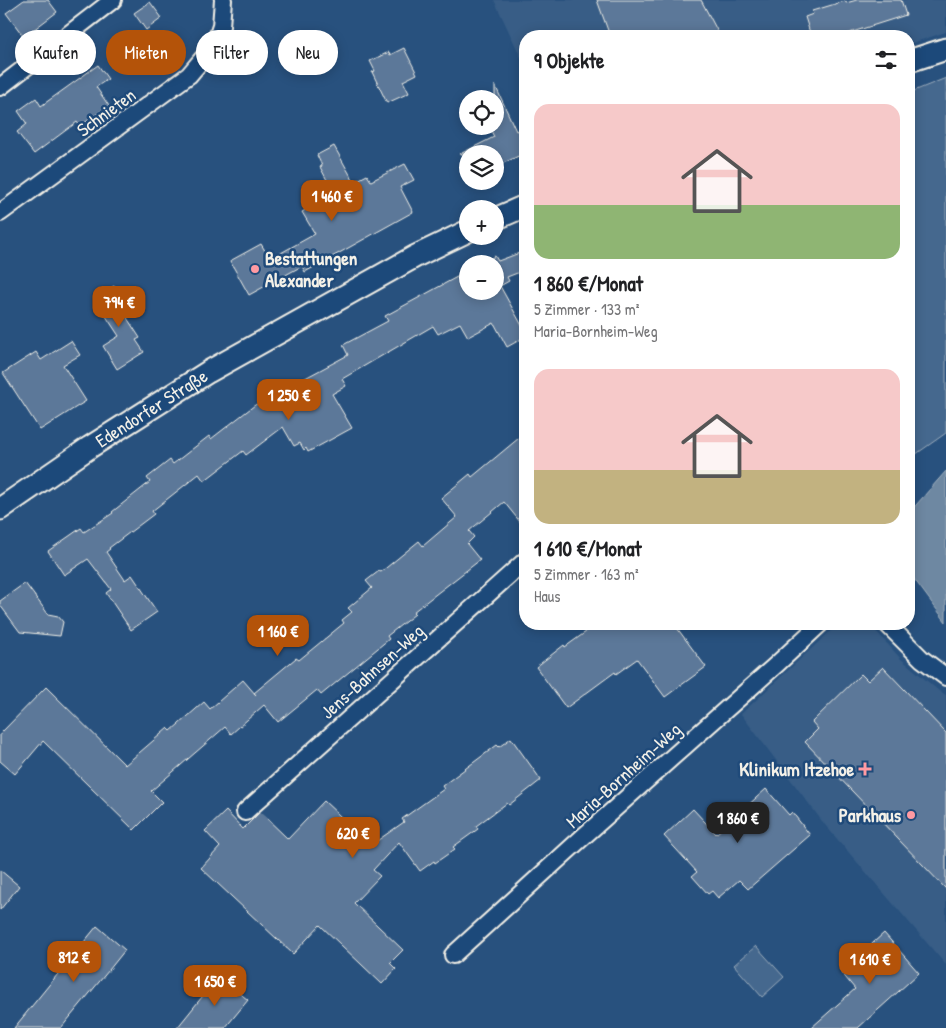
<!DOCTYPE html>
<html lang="de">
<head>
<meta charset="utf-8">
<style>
  body { margin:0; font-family:"Patrick Hand",sans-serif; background:#f2f2f2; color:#202124; height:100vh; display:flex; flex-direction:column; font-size:19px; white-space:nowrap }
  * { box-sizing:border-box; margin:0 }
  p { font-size:16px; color:#757577 }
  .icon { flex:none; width:28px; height:28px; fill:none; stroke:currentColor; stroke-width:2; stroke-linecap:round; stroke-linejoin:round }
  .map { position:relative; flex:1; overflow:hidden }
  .panel { position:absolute; left:519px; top:30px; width:396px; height:600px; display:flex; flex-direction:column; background:#fff; border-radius:20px; box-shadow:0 2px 12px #0003 }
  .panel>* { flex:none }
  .hud { position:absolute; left:15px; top:30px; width:429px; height:45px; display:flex; gap:10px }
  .buttons { position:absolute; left:459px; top:90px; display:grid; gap:10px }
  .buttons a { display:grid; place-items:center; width:45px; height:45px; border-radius:50%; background:#fff; box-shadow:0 2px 12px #0003; font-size:25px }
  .price { position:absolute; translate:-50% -42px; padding:0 11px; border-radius:10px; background:#b45309; color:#fff; font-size:16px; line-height:32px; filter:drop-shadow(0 1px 2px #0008) }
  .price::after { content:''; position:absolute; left:50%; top:30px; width:15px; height:11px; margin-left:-8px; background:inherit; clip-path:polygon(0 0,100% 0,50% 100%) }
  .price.on { background:#222; color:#fff }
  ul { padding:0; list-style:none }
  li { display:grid; align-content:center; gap:10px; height:265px; padding:0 15px }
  li span { display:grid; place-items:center; height:155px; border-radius:15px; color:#555 }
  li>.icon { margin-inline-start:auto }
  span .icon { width:90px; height:90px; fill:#fffc; stroke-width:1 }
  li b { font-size:21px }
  h2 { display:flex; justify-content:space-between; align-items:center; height:60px; padding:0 15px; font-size:21px }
  .tag { padding:0 18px; border-radius:22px; background:#fff; box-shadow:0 2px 12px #0003; font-size:18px; line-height:45px }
  .tag.on { background:#b45309; color:#fff }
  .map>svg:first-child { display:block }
  .built { fill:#375d86 }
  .green { fill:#45688e; stroke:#9cacbb }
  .water { fill:#6e88a2; stroke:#a4b2be }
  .building { fill:#5b7899; stroke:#f4f1e8 }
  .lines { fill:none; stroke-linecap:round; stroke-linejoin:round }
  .minor-casing { stroke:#f4f1e8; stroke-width:20 }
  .tertiary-casing { stroke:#f4f1e8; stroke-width:25 }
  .minor { stroke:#1f4a7a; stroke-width:16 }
  .tertiary { stroke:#1f4a7a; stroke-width:21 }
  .poi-dot { fill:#ff9aa2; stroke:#1f4a7a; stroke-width:2 }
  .labels { text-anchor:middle; stroke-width:5; stroke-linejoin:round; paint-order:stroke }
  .street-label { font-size:19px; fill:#f4f1e8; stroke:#1f4a7a }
  .poi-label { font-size:19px; font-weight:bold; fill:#f4f1e8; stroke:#1f4a7a; text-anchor:end }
</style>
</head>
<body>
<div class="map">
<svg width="946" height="1028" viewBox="0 0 946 1028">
  <rect width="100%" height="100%" fill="#28517e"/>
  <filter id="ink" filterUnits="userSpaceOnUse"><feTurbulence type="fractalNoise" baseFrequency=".02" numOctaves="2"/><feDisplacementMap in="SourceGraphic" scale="10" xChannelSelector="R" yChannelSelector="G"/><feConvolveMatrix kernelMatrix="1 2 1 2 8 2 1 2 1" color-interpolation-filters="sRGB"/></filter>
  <g filter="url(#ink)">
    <!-- built -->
    <g class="built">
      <polygon points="494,0 946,0 946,32 909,44 909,36 525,36 525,66"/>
      <polygon points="844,624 860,624 875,630 901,659 939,691 946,695 946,965 825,825 741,714 836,626"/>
    </g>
    <!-- green -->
    <g class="green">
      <polygon points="946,78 946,433 909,459 909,93"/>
      <polygon points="756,946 784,977 762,997 734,965"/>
    </g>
    <!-- water -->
    <polygon class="water" points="946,471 946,622 909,572 909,513"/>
    <!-- building -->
    <g class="building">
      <polygon points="24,0 48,0 57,12 24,37 6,13"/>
      <polygon points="597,0 701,0 720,36 610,36"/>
      <polygon points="857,0 901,0 906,15 840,36 811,36 805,17 813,14 812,11 845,1 846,3"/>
      <polygon points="150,2 162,18 146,30 134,13"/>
      <polygon points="404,48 417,74 403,81 409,93 387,103 372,72 375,71 370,61 389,52 390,55"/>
      <polygon points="98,65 108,79 96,87 109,106 80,126 77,122 34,154 17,132 27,124 18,111 36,98 41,106"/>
      <polygon points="495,85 516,131 525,127 525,153 495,167 495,154 460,154 494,137 489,126 495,126"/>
      <polygon points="334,146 354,182 367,175 371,181 405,164 414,180 400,187 413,212 305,272 302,266 249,295 230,261 261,244 270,259 315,234 302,212 334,193 320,167 322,166 317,155"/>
      <polygon points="525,251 525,270 507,277 509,281 500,286 525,331 525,337 507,347 494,323 468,337 460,323 438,334 433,326 342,379 346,386 332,394 352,428 308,452 306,448 304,450 300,443 294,446 283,427 246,455 243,451 204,481 199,474 152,511 154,514 109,548 110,549 106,552 125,580 132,575 157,612 131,630 106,593 111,589 88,559 64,575 48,551 81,528 84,532 113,513 112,512 150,482 147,478 170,460 173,464 209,436 211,439 255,405 348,355 343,345 388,321 385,316 468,271 468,291 495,291 495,264 480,264 495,256 498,261"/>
      <polygon points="114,286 132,314 127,318 140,338 136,340 144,352 117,369 103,346 119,336 94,298"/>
      <polygon points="71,341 80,355 63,365 86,401 40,430 3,373 36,352 41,360"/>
      <polygon points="525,433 525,528 504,502 469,531 474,537 467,544 480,560 413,612 415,614 387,636 389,639 321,695 317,690 278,722 264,705 231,734 225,727 151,791 162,802 134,830 43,741 15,774 0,761 0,734 46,687 125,765 168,728 171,731 204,702 210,709 243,680 256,695 254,693 296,658 299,660 344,623 342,620 352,612 348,608 372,588 366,581 379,571 381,572 419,541 423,546 457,517 441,498 470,474 472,477"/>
      <polygon points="25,583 48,614 58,616 63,622 60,636 20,632 0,605 0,601"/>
      <polygon points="597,624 674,624 706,667 665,697 637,659 616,674 615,672 566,708 536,667 564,645 565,647"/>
      <polygon points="883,667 946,733 946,889 805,742 818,729 812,722 861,674 868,681"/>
      <polygon points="511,738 541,780 509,805 507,803 476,826 478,829 453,847 455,849 435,863 434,861 420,871 399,842 373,870 380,876 354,903 403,950 390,963 396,969 382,984 320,925 293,954 201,868 220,847 205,831 226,811 243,829 260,812 288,839 324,801 371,845 404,822 402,819 444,789 442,786 497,745 499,747"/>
      <polygon points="766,789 789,815 792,812 810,835 748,889 739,880 718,898 712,891 708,894 692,876 697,872 664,836 693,809 716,834"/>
      <polygon points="0,870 19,886 0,910"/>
      <polygon points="97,926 125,950 109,970 61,1028 14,1028"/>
      <polygon points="884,933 919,973 858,1028 811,1028 855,989 841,972"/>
      <polygon points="219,976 248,1000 225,1028 177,1028"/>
    </g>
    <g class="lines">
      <defs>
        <g id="minor">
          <polyline points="0,87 113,0"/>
          <polyline points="0,213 189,75 215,44 221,26 223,0"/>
          <polyline points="887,624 922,659 946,677"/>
          <polyline points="245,812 525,561"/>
          <polyline points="453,955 584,836 777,664 820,624"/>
        </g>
        <g id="tertiary">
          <polyline points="909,61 946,49"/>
          <polyline points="495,219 525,206"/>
          <path id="s1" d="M0 509 90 447 208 372 416 256 468 231"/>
        </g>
      </defs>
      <!-- minor casing -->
      <use href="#minor" class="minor-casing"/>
      <!-- tertiary casing -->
      <use href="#tertiary" class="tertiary-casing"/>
      <!-- minor -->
      <use href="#minor" class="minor"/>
      <!-- tertiary -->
      <use href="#tertiary" class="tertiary"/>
    </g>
  </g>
  <!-- markers -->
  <g class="poi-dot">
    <circle cx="255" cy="269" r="5"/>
    <path d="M862.5 761.5h5v5h5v5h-5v5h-5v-5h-5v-5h5z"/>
    <circle cx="911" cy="815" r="5"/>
  </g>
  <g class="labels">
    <!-- street labels -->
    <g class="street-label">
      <text transform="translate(106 112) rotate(-36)" y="7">Schnieten</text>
      <text dy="7" stroke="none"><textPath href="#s1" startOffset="182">Edendorfer Straße</textPath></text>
      <text transform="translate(372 671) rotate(-42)" y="7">Jens-Bahnsen-Weg</text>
      <text transform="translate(623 775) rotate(-42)" y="7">Maria-Bornheim-Weg</text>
    </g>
    <!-- poi labels -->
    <g class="poi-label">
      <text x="265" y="265" text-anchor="start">Bestattungen<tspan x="265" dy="22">Alexander</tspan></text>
      <text x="854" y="776">Klinikum Itzehoe</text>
      <text x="901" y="822">Parkhaus</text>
    </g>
  </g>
</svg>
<div class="buttons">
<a><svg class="icon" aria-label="locate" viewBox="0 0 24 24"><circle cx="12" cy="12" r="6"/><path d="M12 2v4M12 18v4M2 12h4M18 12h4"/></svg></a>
<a><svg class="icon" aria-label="layers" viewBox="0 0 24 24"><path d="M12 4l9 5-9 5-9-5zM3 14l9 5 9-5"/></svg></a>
<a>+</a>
<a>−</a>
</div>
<b class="price" style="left:332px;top:222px">1 460 €</b>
<b class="price" style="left:119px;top:328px">794 €</b>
<b class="price" style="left:289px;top:421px">1 250 €</b>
<b class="price" style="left:278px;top:657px">1 160 €</b>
<b class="price on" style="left:738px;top:844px">1 860 €</b>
<b class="price" style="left:353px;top:859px">620 €</b>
<b class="price" style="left:74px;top:983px">812 €</b>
<b class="price" style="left:870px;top:985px">1 610 €</b>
<b class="price" style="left:215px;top:1007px">1 650 €</b>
<div class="hud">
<a class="tag">Kaufen</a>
<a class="tag on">Mieten</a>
<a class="tag">Filter</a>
<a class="tag">Neu</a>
</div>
<section class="panel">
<h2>9 Objekte<svg class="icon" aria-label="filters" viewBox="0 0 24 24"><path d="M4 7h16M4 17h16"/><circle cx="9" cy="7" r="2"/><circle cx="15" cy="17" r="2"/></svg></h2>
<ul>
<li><span style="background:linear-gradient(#f6c9c9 65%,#8fb573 0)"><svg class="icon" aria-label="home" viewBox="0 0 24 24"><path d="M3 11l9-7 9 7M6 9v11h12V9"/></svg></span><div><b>1 860 €/Monat</b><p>5 Zimmer · 133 m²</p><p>Maria-Bornheim-Weg</p></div></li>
<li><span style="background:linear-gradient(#f6c9c9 65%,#c2b280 0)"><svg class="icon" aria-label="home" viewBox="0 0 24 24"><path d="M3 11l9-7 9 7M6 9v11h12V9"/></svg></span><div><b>1 610 €/Monat</b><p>5 Zimmer · 163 m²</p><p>Haus</p></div></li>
</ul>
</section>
</div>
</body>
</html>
